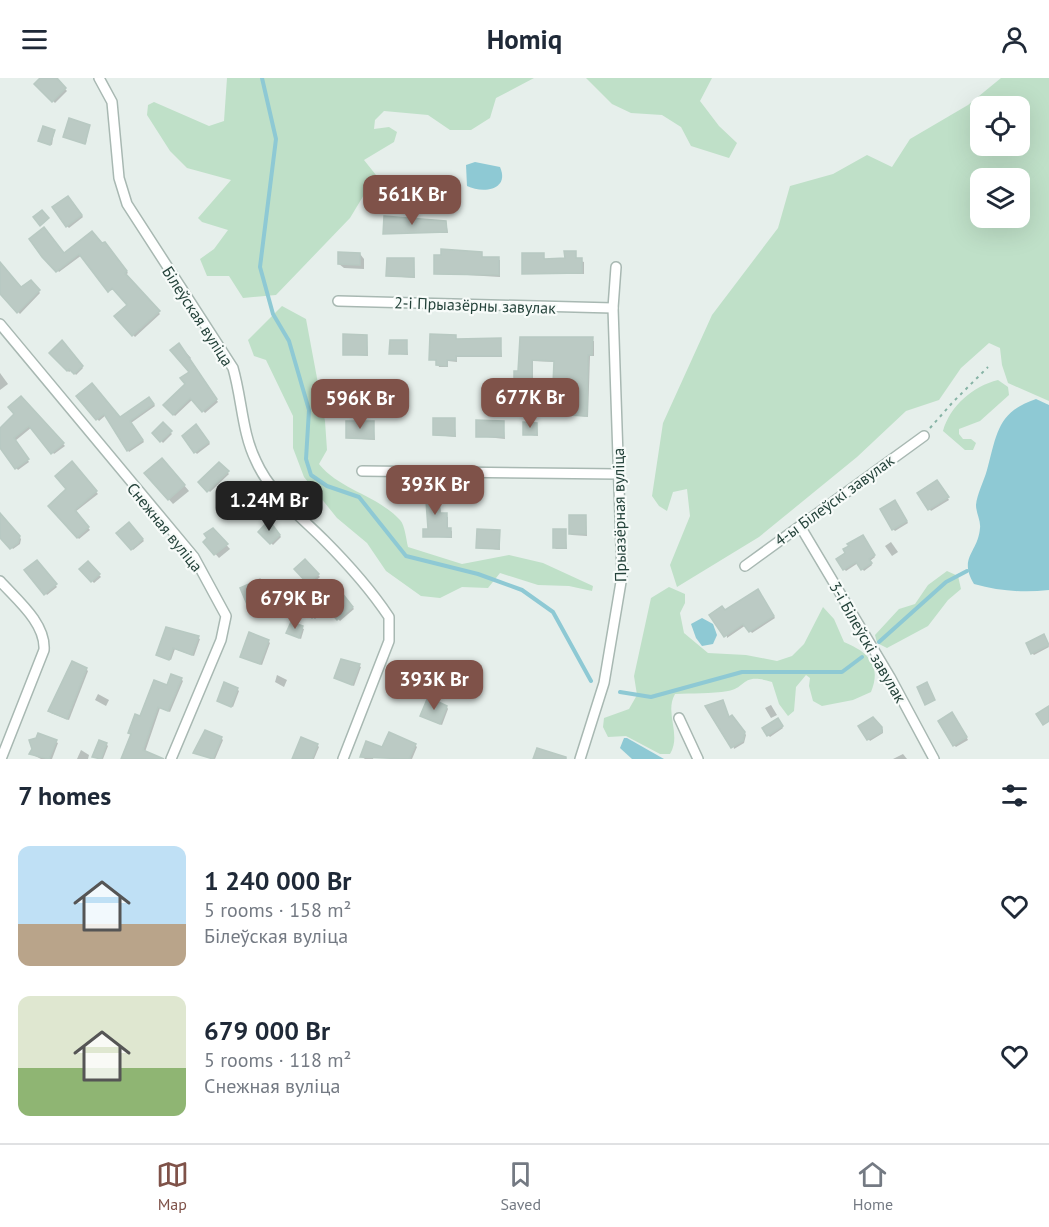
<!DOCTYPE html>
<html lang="en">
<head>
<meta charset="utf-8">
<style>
  body { margin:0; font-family:"PT Sans",sans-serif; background:#f6f6f7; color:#1f2937; height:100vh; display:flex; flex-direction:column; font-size:22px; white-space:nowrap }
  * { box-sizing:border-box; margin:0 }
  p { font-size:20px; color:#747a83 }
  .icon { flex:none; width:33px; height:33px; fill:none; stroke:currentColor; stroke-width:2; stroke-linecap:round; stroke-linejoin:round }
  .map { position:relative; height:681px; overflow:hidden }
  .sheet { display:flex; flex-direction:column; background:#fff; flex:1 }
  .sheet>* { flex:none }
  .buttons { position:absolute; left:970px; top:18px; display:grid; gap:12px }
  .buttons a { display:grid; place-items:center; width:60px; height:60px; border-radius:12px; background:#fff; box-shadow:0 6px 24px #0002; font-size:30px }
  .price { position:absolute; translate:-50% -51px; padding:0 14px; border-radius:12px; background:#7f5249; color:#fff; font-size:20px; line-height:39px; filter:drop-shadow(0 2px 3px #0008) }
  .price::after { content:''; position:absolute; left:50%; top:36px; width:18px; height:14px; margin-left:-9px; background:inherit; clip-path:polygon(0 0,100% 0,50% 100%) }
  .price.current { background:#222; color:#fff }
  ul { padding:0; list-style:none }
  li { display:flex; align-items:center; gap:18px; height:150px; padding:0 18px }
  li span { display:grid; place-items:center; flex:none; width:168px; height:120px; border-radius:12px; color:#555 }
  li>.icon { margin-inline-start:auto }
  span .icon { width:72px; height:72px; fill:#fffc; stroke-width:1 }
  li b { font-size:26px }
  h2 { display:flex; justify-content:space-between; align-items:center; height:72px; padding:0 18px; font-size:26px }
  header { display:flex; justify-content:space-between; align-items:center; height:78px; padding:0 18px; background:#fff; font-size:27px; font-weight:700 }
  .menu { display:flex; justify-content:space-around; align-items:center; height:84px; border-top:2px solid #e0e1e3; background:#fff; font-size:16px; color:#747a83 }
  .menu a { display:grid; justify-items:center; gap:3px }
  .menu .current { color:#7f5249 }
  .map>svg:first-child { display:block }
  .green { fill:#bfe0c8; fill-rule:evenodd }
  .water { fill:#8ec9d4 }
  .shadow { fill:#0003 }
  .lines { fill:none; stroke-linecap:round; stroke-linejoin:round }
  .stream { stroke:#8ec9d4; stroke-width:4 }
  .building { fill:#bbcac4; stroke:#b8c9c2; stroke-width:1.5 }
  .street-casing { stroke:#a8b8b2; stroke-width:12 }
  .path { stroke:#86b3a5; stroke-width:2; stroke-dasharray:3 4.5; stroke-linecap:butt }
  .street { stroke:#fff; stroke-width:9 }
  .labels { text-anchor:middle; stroke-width:4.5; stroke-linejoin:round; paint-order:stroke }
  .street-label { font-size:16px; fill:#24423a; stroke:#f7fbf9 }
</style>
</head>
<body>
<header><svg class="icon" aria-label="menu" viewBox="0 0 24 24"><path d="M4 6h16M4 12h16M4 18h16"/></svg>Homiq<svg class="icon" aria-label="person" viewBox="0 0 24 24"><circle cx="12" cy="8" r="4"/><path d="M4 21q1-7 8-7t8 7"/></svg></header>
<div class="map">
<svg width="1049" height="681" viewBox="0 0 1049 681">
  <rect width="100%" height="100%" fill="#e6efeb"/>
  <!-- green -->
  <g class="green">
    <polygon points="227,0 534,0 496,20 490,40 471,52 450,52 428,37 384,33 375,42 374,51 389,49 397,54 394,64 364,82 376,97 350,140 276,217 243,220 229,198 207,198 200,181 214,171 228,152 202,144 198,140 231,102 187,90 170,73 147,37 148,27 154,24 209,48 224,43"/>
    <polygon points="586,0 712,0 700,23 719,48 737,65 729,80 691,68 681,49 662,37 631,35 612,26"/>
    <path d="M1001 0H1049V323L1008 305 1002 287 1000 270 989 265 961 290 939 322 906 333 857 379 759 459 677 509 670 487 690 438 687 411 673 414 667 433 659 428 652 418 663 345 712 237 778 150 790 108 833 96 867 77 892 89 910 61 968 27ZM981 28H1020V68H981ZM981 100H1020V140H981Z"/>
    <path d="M282 228 306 241 325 343 327 372 319 386C340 412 377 417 400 442 405 447 406 461 408 469L462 486 509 477 543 485 593 508 592 513 569 508 538 507 500 495 488 510 462 509 440 520 421 518 386 493 367 465 337 440 304 399 293 370V338L266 282 254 278 248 262Z"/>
    <path d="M998 302 1008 309 1009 317 980 343 959 351V356L963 361H971L976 365 973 372H965L943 353C950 328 973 308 998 302Z"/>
    <polygon points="947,493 958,498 961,511 948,522 928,548 887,570 877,565 875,557 899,531 915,526 928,507"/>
    <path d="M669 509 685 516V525L680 535 684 555 708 575 746 577 777 583 792 578 804 566 823 529 834 541 844 564C868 574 882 587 871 614L853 622 822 628 813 623 809 608 810 600 806 597 796 609 794 633 788 638 779 626 772 604C741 594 747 610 728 613 711 616 692 615 675 616 664 635 682 656 670 676H660L626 658 608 659 603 649 604 640 629 631 637 617 634 598 651 520Z"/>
  </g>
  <!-- water -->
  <g class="water">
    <path d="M475 84 500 89C510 112 483 116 467 108L466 87Z"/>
    <path d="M1036 321 1049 327V512C1023 515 999 513 974 506 958 479 978 475 980 450 981 443 976 435 976 427 977 416 984 403 987 392 997 356 997 334 1036 321Z"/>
    <polygon points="702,540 713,546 717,557 713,566 702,568 696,560 691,546"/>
    <polygon points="624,660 627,660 664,681 632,681 620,670"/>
  </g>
  <!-- shadow -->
  <g class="shadow">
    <polygon points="42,0 55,0 67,13 55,25 36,6"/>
    <polygon points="89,48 86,66 65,58"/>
    <polygon points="54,53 52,67 40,63"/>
    <polygon points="69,121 83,139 69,150 67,148"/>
    <polygon points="446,144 448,155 384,155"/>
    <polygon points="31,162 64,177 104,166 128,195 125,197 160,236 135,259 116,238 129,227 115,211 109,213 82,177 59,194"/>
    <polygon points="481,175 483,180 500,182 500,199 435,195"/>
    <polygon points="575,175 577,182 584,184 584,196 524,195 543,176 545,182 566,182"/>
    <polygon points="360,176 364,181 364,191 344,190 339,186"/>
    <polygon points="414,182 415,200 388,198"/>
    <polygon points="0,192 22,211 31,204 40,215 20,236 0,214"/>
    <polygon points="367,258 368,278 344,276"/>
    <polygon points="455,258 457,262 500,262 502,279 457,279 457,284 448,283 448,289 439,289 437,283 431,281"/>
    <polygon points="521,261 594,263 594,278 590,278 588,339 568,337 569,308 554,305 555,284 533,283 533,306 515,304 520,295"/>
    <polygon points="406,264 408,277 391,275"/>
    <polygon points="62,265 83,290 76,297 72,292 69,294 51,275"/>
    <polygon points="179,267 191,280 189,282 218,324 205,335 193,321 175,338 165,327 187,306 191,294"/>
    <polygon points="0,295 8,306 0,312"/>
    <polygon points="78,318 120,341 151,322 155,328 131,345 144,364 129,374 106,337 99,343"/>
    <polygon points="21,320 65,368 54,376 32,349 15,363 29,384 18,392 0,370 0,351 16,336"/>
    <polygon points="454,341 456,359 435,357"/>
    <polygon points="373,344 375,362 348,360"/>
    <polygon points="503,344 505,361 477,358"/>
    <polygon points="163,346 172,356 163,365 154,355"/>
    <polygon points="537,346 538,358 524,356"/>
    <polygon points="196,348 210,366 197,376 195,374"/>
    <polygon points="72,386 98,416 75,434 90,452 79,461 50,429 69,412"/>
    <polygon points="166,386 189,413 173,426 146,395"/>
    <polygon points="219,386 229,396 210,414 200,404"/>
    <polygon points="939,406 949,422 931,433 919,416"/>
    <polygon points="438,410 441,437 448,439 448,452 452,453 452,460 424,458 430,452"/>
    <polygon points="897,426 908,445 895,453 893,451"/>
    <polygon points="586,438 587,458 572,457 570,456"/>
    <polygon points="4,442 21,461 20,466 13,471 0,456 0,445"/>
    <polygon points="129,446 144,463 133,472 118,455"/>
    <polygon points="271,446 281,459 273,467 260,454"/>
    <polygon points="213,452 230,471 219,480 205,464"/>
    <polygon points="565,453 567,471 556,471 554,469"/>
    <polygon points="499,454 500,472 478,469"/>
    <polygon points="864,460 875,479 870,483 872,487 864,493 858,485 846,493 844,491"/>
    <polygon points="891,464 898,474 892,478 885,468"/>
    <polygon points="305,483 320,499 311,507 296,491"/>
    <polygon points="37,484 57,509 47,517 26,493"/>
    <polygon points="88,485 101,499 94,505 81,491"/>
    <polygon points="261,505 267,519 260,523 262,528 252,532 242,510"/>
    <polygon points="759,515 775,540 752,555 746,547 727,560 725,534"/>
    <polygon points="342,517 354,531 340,543 327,528"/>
    <polygon points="312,525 322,534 315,541 305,532"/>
    <polygon points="292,546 304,551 301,561 288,555"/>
    <polygon points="198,560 200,561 194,578 175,571 171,582 157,576"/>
    <polygon points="1045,560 1049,569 1034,577 1032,575"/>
    <polygon points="268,563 270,565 262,587 244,580"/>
    <polygon points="359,588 361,589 354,608 336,600"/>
    <polygon points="86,591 88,593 69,642 51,635 50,633"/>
    <polygon points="277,597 287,602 284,609 275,604"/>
    <polygon points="181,601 183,603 170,634 160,630 145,674 152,681 122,681 141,640 167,609"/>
    <polygon points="237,611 239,613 233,629 219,623"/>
    <polygon points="98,616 109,622 106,628 95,622"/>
    <polygon points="771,627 777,637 771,640 765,630"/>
    <polygon points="447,629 448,631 442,647 423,639"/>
    <polygon points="954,638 968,662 956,669 954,667"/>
    <polygon points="729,640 734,641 746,657 744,665 734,671"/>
    <polygon points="873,641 883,652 883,655 870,663 860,648"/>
    <polygon points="779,644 783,650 770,659 768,657"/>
    <polygon points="221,660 223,662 215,681 196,676"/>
    <polygon points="56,664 58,665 52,681 41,681 31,676"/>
    <polygon points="106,666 108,668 103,681 96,680 94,679"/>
    <polygon points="317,667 319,669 314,681 294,681"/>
    <polygon points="415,667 417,669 412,681 374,678 373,681 365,681 362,679 383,671"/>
    <polygon points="81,672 89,677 88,681 77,681"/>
    <polygon points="903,676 907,681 893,681"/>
  </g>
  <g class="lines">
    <!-- stream -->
    <g class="stream">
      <polyline points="262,0 276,61 260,189 273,236 289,263 309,332 306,381 311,397 327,408 359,419 406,478 478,496 522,512 553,534 591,603"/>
      <polyline points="879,564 946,504 967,493"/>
      <polyline points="620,614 651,619 742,594 842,594 862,579"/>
    </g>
  </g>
  <!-- building -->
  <g class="building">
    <polygon points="40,0 57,0 66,10 52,24 34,6"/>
    <polygon points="69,40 90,47 85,66 63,59"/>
    <polygon points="43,48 55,52 50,67 38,63"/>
    <polygon points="68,118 82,137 66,149 52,129"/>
    <polygon points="42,132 49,140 40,148 33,139"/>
    <polygon points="384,138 446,143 447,154 383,156"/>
    <polygon points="44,149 64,175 92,153 102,165 105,164 127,193 125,195 160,233 132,258 114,238 127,227 112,210 108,214 79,176 56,194 42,179 29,161"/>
    <polygon points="441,171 482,174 482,179 499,179 499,197 434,196 434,177 441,177"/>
    <polygon points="564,173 576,173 576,180 582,180 582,195 522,196 522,175 544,175 544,181 565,180"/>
    <polygon points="338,174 360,175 360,187 338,186"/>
    <polygon points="387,180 414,180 414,199 386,198"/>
    <polygon points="0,184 21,209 31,202 40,212 17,235 0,216"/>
    <polygon points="343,256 367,257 367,277 343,277"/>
    <polygon points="430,256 456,257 456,261 501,260 501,278 456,278 456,282 447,282 447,288 436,287 436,282 429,282"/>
    <polygon points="520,259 593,259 592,277 588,277 587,338 567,337 567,306 553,306 554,283 532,282 532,305 514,305 514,293 518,293"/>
    <polygon points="62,262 83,288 74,296 69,291 67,293 49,275"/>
    <polygon points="390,262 407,262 407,276 389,276"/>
    <polygon points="179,265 217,321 202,334 190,320 173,337 163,327 185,306 180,300 189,294 170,272"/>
    <polygon points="92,305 120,339 149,319 154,326 130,343 143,362 127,373 104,336 96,342 76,318"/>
    <polygon points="539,314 548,314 548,328 539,327"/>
    <polygon points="21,318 64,365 51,376 29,348 14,360 29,381 15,391 0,370 0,350 14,336 8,329"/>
    <polygon points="433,340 455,340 455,358 433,357"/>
    <polygon points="476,342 504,343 504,359 476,359"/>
    <polygon points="346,343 374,343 374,361 346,360"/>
    <polygon points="163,344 172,353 160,364 152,355"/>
    <polygon points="523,344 537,345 537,357 523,357"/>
    <polygon points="196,346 209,364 194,375 182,358"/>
    <polygon points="162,380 185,407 168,422 144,395"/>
    <polygon points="72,383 97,413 75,432 89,449 77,460 48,428 66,411 55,398"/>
    <polygon points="219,384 229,393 207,414 198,404"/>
    <polygon points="937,402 949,419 928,432 917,415"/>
    <polygon points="438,408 440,435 447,435 447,450 451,450 451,459 423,459 423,451 428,451 425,409"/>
    <polygon points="895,422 907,443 892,452 880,431"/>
    <polygon points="0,435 20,458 18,465 10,471 0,460"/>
    <rect x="569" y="437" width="17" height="19"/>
    <polygon points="269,442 280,457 270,466 258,454"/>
    <polygon points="129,444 143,461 131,472 116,455"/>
    <polygon points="213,450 228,466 214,477 203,464 207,460 204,456"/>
    <polygon points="477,451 500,452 499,471 476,470"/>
    <rect x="553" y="451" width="13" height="19"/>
    <polygon points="863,457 875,477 869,481 872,485 861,492 856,484 843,492 836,481 845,475 843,471 849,468 847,466"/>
    <polygon points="305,481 319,496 308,506 294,491"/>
    <polygon points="37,482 57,506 44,517 24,492"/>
    <polygon points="88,483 100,496 91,504 79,491"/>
    <polygon points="260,501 267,517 259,521 261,526 249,531 240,510"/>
    <polygon points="758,511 774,538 749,554 743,546 724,559 709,537 722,528 725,532"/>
    <polygon points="342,515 353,529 337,542 325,528"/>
    <polygon points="312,522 321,531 312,540 303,532"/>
    <polygon points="291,544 303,548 299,560 286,555"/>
    <polygon points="166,549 199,558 192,577 173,570 169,582 156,577"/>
    <polygon points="249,554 269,562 260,586 240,579"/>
    <polygon points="1044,556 1049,567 1031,576 1026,565"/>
    <polygon points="341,581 360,586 352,607 334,600"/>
    <polygon points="72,583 87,590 67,641 48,633"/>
    <polygon points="171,596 182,600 168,633 158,629 143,672 164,681 121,681 131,656 128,655 135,636 140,638 154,602 167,607"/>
    <polygon points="224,604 238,610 231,629 217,623"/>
    <polygon points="927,604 935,622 925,627 917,609"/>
    <polygon points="428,619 447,628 440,646 420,638"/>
    <polygon points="723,622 729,639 732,637 745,654 743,663 731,670 705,628"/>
    <polygon points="1049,628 1049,643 1043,647 1036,636"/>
    <polygon points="952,634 967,659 953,668 938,643"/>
    <polygon points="873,639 882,649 882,654 867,662 858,648"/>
    <polygon points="778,640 783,648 767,658 762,650"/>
    <polygon points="205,652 222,659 213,681 193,675"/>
    <polygon points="389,654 416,666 409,681 360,679 366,663 382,669"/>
    <polygon points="38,655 57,662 49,681 29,676 32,671 29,662 36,660"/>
    <polygon points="301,659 318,666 312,681 292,681"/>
    <polygon points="99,662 107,665 101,681 92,679"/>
    <polygon points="537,670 566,679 566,681 533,681"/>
  </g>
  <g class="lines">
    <defs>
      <g id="street">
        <path d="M99 0 112 24 119 100 127 126 233 290C242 321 242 355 256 383 270 415 300 438 324 462 348 486 371 512 389 539V563L343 681"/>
        <polyline points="338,223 613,230"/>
        <polyline points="0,246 194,479 226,538 221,562 171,681"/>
        <polyline points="362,393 618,396"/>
        <polyline points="800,448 890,599 934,681"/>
        <polyline points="745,488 924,358"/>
        <path d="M0 503C16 521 46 545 44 572L1 681"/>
        <polyline points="679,640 698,681"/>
        <polyline points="580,681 604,605 622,498 613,230 616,189"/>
      </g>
    </defs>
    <!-- street casing -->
    <use href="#street" class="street-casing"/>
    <!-- path -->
    <polyline class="path" points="930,350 953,324 988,289"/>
    <!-- street -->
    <use href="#street" class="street"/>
  </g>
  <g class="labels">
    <!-- street labels -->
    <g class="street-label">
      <text transform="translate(475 227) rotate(2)" y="6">2-і Прыазёрны завулак</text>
      <text transform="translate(198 238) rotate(57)" y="6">Білеўская вуліца</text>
      <text transform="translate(834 422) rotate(-36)" y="6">4-ы Білеўскі завулак</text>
      <text transform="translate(619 437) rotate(-91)" y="6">Прыазёрная вуліца</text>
      <text transform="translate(165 449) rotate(51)" y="6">Снежная вуліца</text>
      <text transform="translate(868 564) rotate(60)" y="6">3-і Білеўскі завулак</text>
    </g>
  </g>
</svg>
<div class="buttons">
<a><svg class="icon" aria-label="locate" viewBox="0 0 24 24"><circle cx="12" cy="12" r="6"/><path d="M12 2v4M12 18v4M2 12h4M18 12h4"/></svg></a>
<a><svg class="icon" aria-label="layers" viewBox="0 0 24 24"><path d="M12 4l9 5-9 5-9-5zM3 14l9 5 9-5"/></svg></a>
</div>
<b class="price" style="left:412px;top:148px">561K Br</b>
<b class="price" style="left:530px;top:351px">677K Br</b>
<b class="price" style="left:360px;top:352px">596K Br</b>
<b class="price" style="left:435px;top:438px">393K Br</b>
<b class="price current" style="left:269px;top:454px">1.24M Br</b>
<b class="price" style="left:295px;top:552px">679K Br</b>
<b class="price" style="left:434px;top:633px">393K Br</b>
</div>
<section class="sheet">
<h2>7 homes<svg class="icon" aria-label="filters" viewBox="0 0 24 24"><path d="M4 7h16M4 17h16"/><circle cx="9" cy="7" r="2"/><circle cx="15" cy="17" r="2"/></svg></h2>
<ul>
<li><span style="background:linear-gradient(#bfe0f5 65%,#b9a48a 0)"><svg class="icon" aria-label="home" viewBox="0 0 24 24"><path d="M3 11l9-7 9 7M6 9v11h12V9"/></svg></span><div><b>1 240 000 Br</b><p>5 rooms · 158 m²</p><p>Білеўская вуліца</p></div><svg class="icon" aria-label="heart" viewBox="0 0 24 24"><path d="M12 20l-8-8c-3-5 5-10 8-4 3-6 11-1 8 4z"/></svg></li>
<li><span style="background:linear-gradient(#dfe7d0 60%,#8fb573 0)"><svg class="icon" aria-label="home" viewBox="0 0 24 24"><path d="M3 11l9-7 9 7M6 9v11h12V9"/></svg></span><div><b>679 000 Br</b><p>5 rooms · 118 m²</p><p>Снежная вуліца</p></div><svg class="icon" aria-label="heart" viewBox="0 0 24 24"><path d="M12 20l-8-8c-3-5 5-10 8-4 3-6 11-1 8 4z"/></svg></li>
</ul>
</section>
<nav class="menu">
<a class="current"><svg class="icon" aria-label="map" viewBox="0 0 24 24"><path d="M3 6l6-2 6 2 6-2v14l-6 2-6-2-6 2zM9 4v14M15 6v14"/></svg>Map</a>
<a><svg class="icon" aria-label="saved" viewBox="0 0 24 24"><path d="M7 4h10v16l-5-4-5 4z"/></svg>Saved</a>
<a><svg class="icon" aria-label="home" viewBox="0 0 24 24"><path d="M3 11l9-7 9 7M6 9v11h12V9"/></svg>Home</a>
</nav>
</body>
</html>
